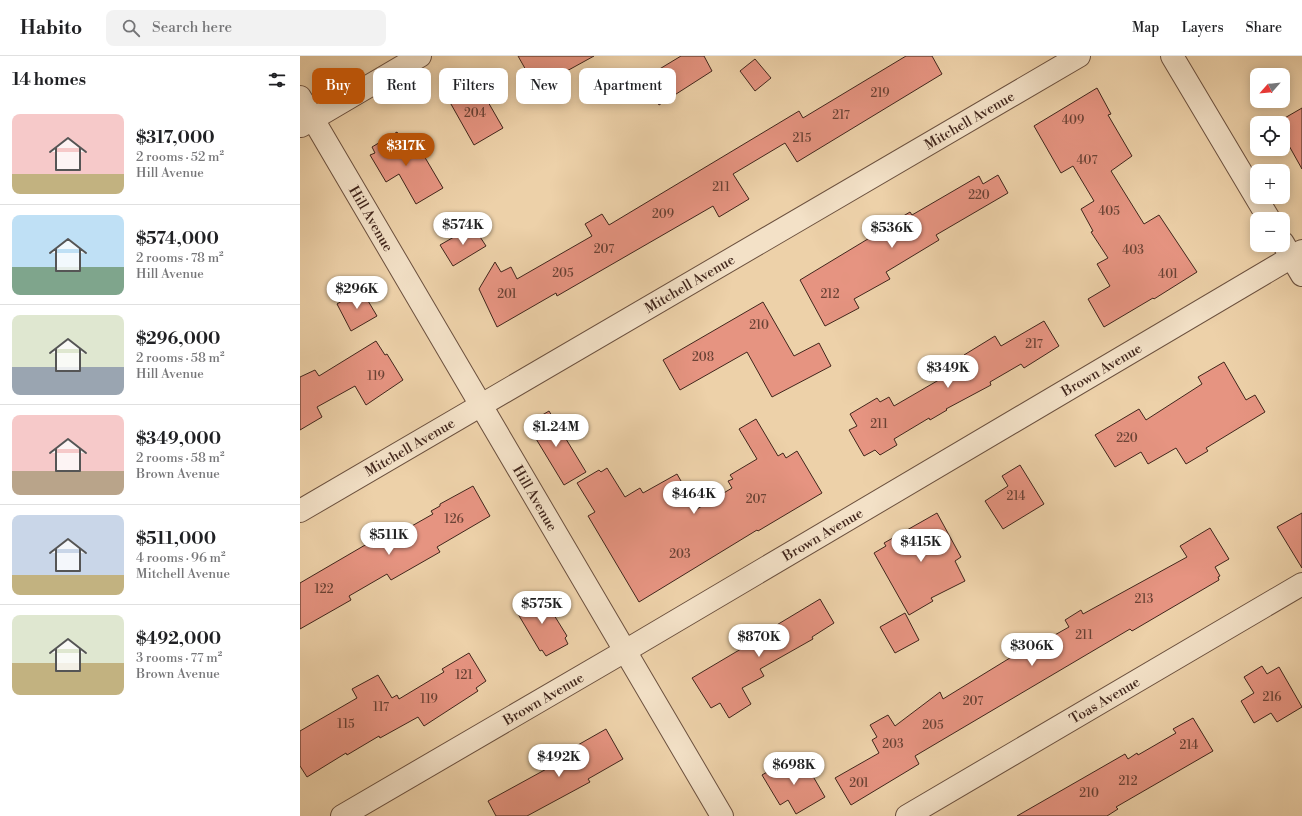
<!DOCTYPE html>
<html lang="en">
<head>
<meta charset="utf-8">
<style>
  body { margin:0; font-family:"Libre Bodoni",serif; background:#f2f2f2; color:#202124; height:100vh; display:flex; flex-direction:column; font-size:15px; white-space:nowrap }
  * { box-sizing:border-box; margin:0 }
  p { font-size:13px; color:#757577 }
  .icon { flex:none; width:22px; height:22px; fill:none; stroke:currentColor; stroke-width:2; stroke-linecap:round; stroke-linejoin:round }
  .map { position:relative; flex:1; overflow:hidden }
  .panel { display:flex; flex-direction:column; background:#fff; width:300px }
  .panel>* { flex:none }
  .guide { position:absolute; left:12px; top:12px; width:380px; height:36px; display:flex; gap:8px }
  .needle { width:26px; rotate:243deg }
  .fabs { position:absolute; left:950px; top:12px; display:grid; gap:8px }
  .fabs a { display:grid; place-items:center; width:40px; height:40px; border-radius:8px; background:#fff; box-shadow:0 2px 10px #0003; font-size:20px }
  .price { position:absolute; translate:-50% -34px; padding:0 9px; border-radius:14px; background:#fff; color:#222; font-size:13px; line-height:26px; filter:drop-shadow(0 1px 2px #0008) }
  .price::after { content:''; position:absolute; left:50%; top:24px; width:12px; height:9px; margin-left:-6px; background:inherit; clip-path:polygon(0 0,100% 0,50% 100%) }
  .price.on { background:#b45309; color:#fff }
  ul { padding:0; list-style:none }
  li { display:flex; align-items:center; gap:12px; height:100px; padding:0 12px }
  li+li { border-top:1px solid #e0e0e0 }
  li span { display:grid; place-items:center; flex:none; width:112px; height:80px; border-radius:8px; color:#555 }
  li>.icon { margin-inline-start:auto }
  span .icon { width:48px; height:48px; fill:#fffc; stroke-width:1 }
  li b { font-size:17px }
  h2 { display:flex; justify-content:space-between; align-items:center; height:48px; padding:0 12px; font-size:17px }
  .tag { padding:0 14px; border-radius:8px; background:#fff; box-shadow:0 2px 10px #0003; font-size:14px; line-height:36px }
  .tag.on { background:#b45309; color:#fff }
  header { display:flex; align-items:center; gap:24px; box-sizing:border-box; height:56px; padding:0 20px; background:#fff; border-bottom:1px solid #e0e0e0 }
  header strong { font-size:19px }
  nav { display:flex; gap:22px; margin-inline-start:auto; font-size:14px }
  .search { width:280px; height:36px; background:#f2f2f2; display:flex; align-items:center; gap:10px; box-sizing:border-box; padding:0 14px; border-radius:8px; color:#757577; font-size:15px }
  main { display:flex; flex:1; min-height:0 }
  .map>svg:first-child { display:block }
  .building { fill:#e69481; stroke:#41261c }
  .lines { fill:none; stroke-linecap:round; stroke-linejoin:round }
  .street-casing { stroke:#6c513f; stroke-width:24 }
  .street { stroke:#f3e1c7; stroke-width:22 }
  .labels { text-anchor:middle; stroke-width:3; stroke-linejoin:round; paint-order:stroke }
  .number-label { font-size:12px; fill:#6a4235 }
  .street-label { font-size:14px; fill:#41261c; stroke:#f3e1c7 }
</style>
</head>
<body>
<header>
<strong>Habito</strong>
<div class="search"><svg class="icon" aria-label="search" viewBox="0 0 24 24"><circle cx="10" cy="10" r="6"/><path d="M15 15l6 6"/></svg>Search here</div>
<nav><a>Map</a><a>Layers</a><a>Share</a></nav>
</header>
<main>
<section class="panel">
<h2>14 homes<svg class="icon" aria-label="filters" viewBox="0 0 24 24"><path d="M4 7h16M4 17h16"/><circle cx="9" cy="7" r="2"/><circle cx="15" cy="17" r="2"/></svg></h2>
<ul>
<li><span style="background:linear-gradient(#f6c9c9 75%,#c2b280 0)"><svg class="icon" aria-label="home" viewBox="0 0 24 24"><path d="M3 11l9-7 9 7M6 9v11h12V9"/></svg></span><div><b>$317,000</b><p>2 rooms · 52 m²</p><p>Hill Avenue</p></div></li>
<li><span style="background:linear-gradient(#bfe0f5 65%,#7fa58c 0)"><svg class="icon" aria-label="home" viewBox="0 0 24 24"><path d="M3 11l9-7 9 7M6 9v11h12V9"/></svg></span><div><b>$574,000</b><p>2 rooms · 78 m²</p><p>Hill Avenue</p></div></li>
<li><span style="background:linear-gradient(#dfe7d0 65%,#9aa5b1 0)"><svg class="icon" aria-label="home" viewBox="0 0 24 24"><path d="M3 11l9-7 9 7M6 9v11h12V9"/></svg></span><div><b>$296,000</b><p>2 rooms · 58 m²</p><p>Hill Avenue</p></div></li>
<li><span style="background:linear-gradient(#f6c9c9 70%,#b9a48a 0)"><svg class="icon" aria-label="home" viewBox="0 0 24 24"><path d="M3 11l9-7 9 7M6 9v11h12V9"/></svg></span><div><b>$349,000</b><p>2 rooms · 58 m²</p><p>Brown Avenue</p></div></li>
<li><span style="background:linear-gradient(#c9d6e8 75%,#c2b280 0)"><svg class="icon" aria-label="home" viewBox="0 0 24 24"><path d="M3 11l9-7 9 7M6 9v11h12V9"/></svg></span><div><b>$511,000</b><p>4 rooms · 96 m²</p><p>Mitchell Avenue</p></div></li>
<li><span style="background:linear-gradient(#dfe7d0 60%,#c2b280 0)"><svg class="icon" aria-label="home" viewBox="0 0 24 24"><path d="M3 11l9-7 9 7M6 9v11h12V9"/></svg></span><div><b>$492,000</b><p>3 rooms · 77 m²</p><p>Brown Avenue</p></div></li>
</ul>
</section>
<div class="map">
<svg width="1002" height="760" viewBox="0 0 1002 760">
  <rect width="100%" height="100%" fill="#edd1a9"/>
  <filter id="stains"><feTurbulence type="fractalNoise" baseFrequency=".005" numOctaves="4"/><feColorMatrix values="0 0 0 0 .2 0 0 0 0 .09 0 0 0 0 .02 0 0 0 .5 -.17"/></filter>
  <radialGradient id="worn" r=".72"><stop offset=".6" stop-color="#630" stop-opacity="0"/><stop offset="1" stop-color="#630" stop-opacity=".3"/></radialGradient>
  <!-- building -->
  <g class="building">
    <polygon points="218,0 294,0 236,32"/>
    <polygon points="381,0 404,0 412,15 359,49 343,23"/>
    <polygon points="606,0 632,0 642,18 497,106 485,87 433,118 449,143 419,161 413,150 257,240 256,237 197,271 179,233 195,206 201,216 211,211 217,223 292,180 285,168 302,158 309,169 499,55 503,62"/>
    <polygon points="455,3 471,22 455,35 440,15"/>
    <polygon points="176,25 203,72 174,89 147,41"/>
    <polygon points="797,32 811,58 808,59 832,100 811,115 844,168 859,159 897,216 854,243 853,242 804,271 788,243 810,230 797,208 808,202 791,176 793,175 781,153 794,145 773,110 761,117 734,70"/>
    <polygon points="1002,52 1002,113 983,79 983,67 976,67"/>
    <polygon points="97,76 107,94 117,88 143,132 116,148 99,118 86,126 70,99 75,97 72,91"/>
    <polygon points="698,119 708,137 636,179 639,184 586,216 590,223 554,243 559,252 525,270 500,224 586,172 585,171 610,156 612,159 679,120 683,128"/>
    <polygon points="173,170 186,190 153,210 140,189"/>
    <polygon points="61,233 77,260 51,275 37,248"/>
    <polygon points="463,246 494,300 519,287 531,310 472,341 447,296 380,334 363,304"/>
    <polygon points="744,265 759,290 724,312 721,308 690,326 691,329 646,353 647,354 630,364 629,362 594,383 597,389 580,399 575,394 564,400 549,374 557,370 550,358 577,342 580,346 589,341 594,350 656,314 655,312 667,305 664,299 695,280 701,290"/>
    <polygon points="76,285 85,299 87,298 103,324 66,349 55,330 17,351 22,361 0,374 0,321 15,314 19,320"/>
    <polygon points="924,306 946,344 955,339 965,356 906,392 908,395 886,408 876,392 848,408 841,396 815,411 795,379 839,353 846,364 902,328 898,321"/>
    <polygon points="249,355 286,416 264,429 227,368"/>
    <polygon points="456,363 478,400 483,397 486,402 497,395 522,437 458,475 457,474 339,546 288,460 295,456 277,427 299,414 301,416 307,412 325,441 340,432 343,437 377,418 397,453 432,432 428,425 433,423 430,419 457,403 439,373"/>
    <polygon points="720,409 744,448 703,473 685,445 708,430 702,420"/>
    <polygon points="173,430 190,460 137,491 140,496 91,524 87,518 49,540 51,544 0,573 0,527 84,478 87,484 133,458 131,455 140,450 140,448"/>
    <polygon points="637,457 661,501 655,505 665,525 631,542 633,545 609,559 574,497 586,490 584,487"/>
    <polygon points="1002,457 1002,512 977,471"/>
    <polygon points="910,472 929,503 915,511 920,520 918,521 919,524 832,575 830,573 615,700 619,708 551,749 535,722 579,697 572,684 577,681 570,669 588,659 595,670 640,636 643,643 718,597 719,599 769,571 765,564 781,554 783,558 887,501 880,490"/>
    <polygon points="241,538 267,580 265,582 268,588 246,600 242,594 240,595 215,553"/>
    <polygon points="520,543 534,567 512,581 513,583 460,613 464,620 442,632 451,648 429,662 420,647 411,652 392,622 446,590 445,588"/>
    <polygon points="605,557 619,584 595,597 580,571"/>
    <polygon points="169,597 186,625 176,632 178,635 124,670 118,661 80,682 79,680 47,699 46,697 7,721 0,710 0,675 57,642 52,633 78,619 92,642 97,639 99,643 144,616 142,613"/>
    <polygon points="962,610 967,618 979,611 1002,651 977,666 971,657 954,667 941,645 954,637 944,621"/>
    <polygon points="893,662 913,695 816,751 818,753 807,760 717,760 825,698 828,703 837,697 838,699 876,677 873,673"/>
    <polygon points="306,673 323,703 288,723 290,726 227,760 196,760 188,745 272,699 269,694"/>
    <polygon points="488,704 496,717 507,710 525,741 496,758 488,744 480,749 462,719"/>
  </g>
  <g class="lines">
    <defs>
      <g id="street">
        <polyline points="872,0 969,163"/>
        <path id="s1" d="M0 41 422 760"/>
        <polyline points="1,70 120,0"/>
        <polyline points="983,187 1002,219"/>
        <path id="s2" d="M0 455 779 0"/>
        <path id="s3" d="M42 760 325 595 1002 195"/>
        <path id="s4" d="M607 760 1002 528"/>
      </g>
    </defs>
    <!-- street casing -->
    <use href="#street" class="street-casing"/>
    <!-- street -->
    <use href="#street" class="street"/>
  </g>
  <g class="labels">
    <!-- number labels -->
    <g class="number-label">
      <text x="580" y="41">219</text>
      <text x="175" y="61">204</text>
      <text x="541" y="63">217</text>
      <text x="773" y="68">409</text>
      <text x="502" y="86">215</text>
      <text x="787" y="108">407</text>
      <text x="421" y="135">211</text>
      <text x="679" y="143">220</text>
      <text x="809" y="159">405</text>
      <text x="363" y="162">209</text>
      <text x="304" y="197">207</text>
      <text x="833" y="198">403</text>
      <text x="263" y="221">205</text>
      <text x="868" y="222">401</text>
      <text x="207" y="242">201</text>
      <text x="530" y="242">212</text>
      <text x="459" y="273">210</text>
      <text x="734" y="292">217</text>
      <text x="403" y="305">208</text>
      <text x="76" y="324">119</text>
      <text x="579" y="372">211</text>
      <text x="827" y="386">220</text>
      <text x="716" y="444">214</text>
      <text x="456" y="447">207</text>
      <text x="154" y="467">126</text>
      <text x="380" y="502">203</text>
      <text x="24" y="537">122</text>
      <text x="844" y="547">213</text>
      <text x="784" y="583">211</text>
      <text x="164" y="623">121</text>
      <text x="972" y="645">216</text>
      <text x="129" y="647">119</text>
      <text x="673" y="649">207</text>
      <text x="81" y="655">117</text>
      <text x="46" y="672">115</text>
      <text x="633" y="673">205</text>
      <text x="593" y="692">203</text>
      <text x="889" y="693">214</text>
      <text x="828" y="729">212</text>
      <text x="559" y="731">201</text>
      <text x="789" y="741">210</text>
    </g>
    <!-- street labels -->
    <g class="street-label">
      <text dy="5" stroke="none"><textPath href="#s2" startOffset="775">Mitchell Avenue</textPath></text>
      <text dy="5" stroke="none"><textPath href="#s1" startOffset="141">Hill Avenue</textPath></text>
      <text dy="5" stroke="none"><textPath href="#s2" startOffset="451">Mitchell Avenue</textPath></text>
      <text dy="5" stroke="none"><textPath href="#s3" startOffset="881">Brown Avenue</textPath></text>
      <text dy="5" stroke="none"><textPath href="#s2" startOffset="127">Mitchell Avenue</textPath></text>
      <text dy="5" stroke="none"><textPath href="#s1" startOffset="465">Hill Avenue</textPath></text>
      <text dy="5" stroke="none"><textPath href="#s3" startOffset="557">Brown Avenue</textPath></text>
      <text dy="5" stroke="none"><textPath href="#s3" startOffset="233">Brown Avenue</textPath></text>
      <text dy="5" stroke="none"><textPath href="#s4" startOffset="229">Toas Avenue</textPath></text>
    </g>
  </g>
  <rect width="100%" height="100%" filter="url(#stains)"/>
  <rect width="100%" height="100%" fill="url(#worn)"/>
</svg>
<div class="fabs">
<a><svg class="needle" viewBox="-14 -14 28 28"><path d="M0-13l5 13h-10z" fill="#e53935"/><path d="M0 13l5-13h-10z" fill="#757577"/></svg></a>
<a><svg class="icon" aria-label="locate" viewBox="0 0 24 24"><circle cx="12" cy="12" r="6"/><path d="M12 2v4M12 18v4M2 12h4M18 12h4"/></svg></a>
<a>+</a>
<a>−</a>
</div>
<b class="price on" style="left:106px;top:111px">$317K</b>
<b class="price" style="left:163px;top:190px">$574K</b>
<b class="price" style="left:592px;top:193px">$536K</b>
<b class="price" style="left:57px;top:254px">$296K</b>
<b class="price" style="left:648px;top:333px">$349K</b>
<b class="price" style="left:256px;top:392px">$1.24M</b>
<b class="price" style="left:394px;top:459px">$464K</b>
<b class="price" style="left:89px;top:500px">$511K</b>
<b class="price" style="left:621px;top:507px">$415K</b>
<b class="price" style="left:242px;top:569px">$575K</b>
<b class="price" style="left:459px;top:602px">$870K</b>
<b class="price" style="left:732px;top:611px">$306K</b>
<b class="price" style="left:259px;top:722px">$492K</b>
<b class="price" style="left:494px;top:730px">$698K</b>
<div class="guide">
<a class="tag on">Buy</a>
<a class="tag">Rent</a>
<a class="tag">Filters</a>
<a class="tag">New</a>
<a class="tag">Apartment</a>
</div>
</div>
</main>
</body>
</html>
